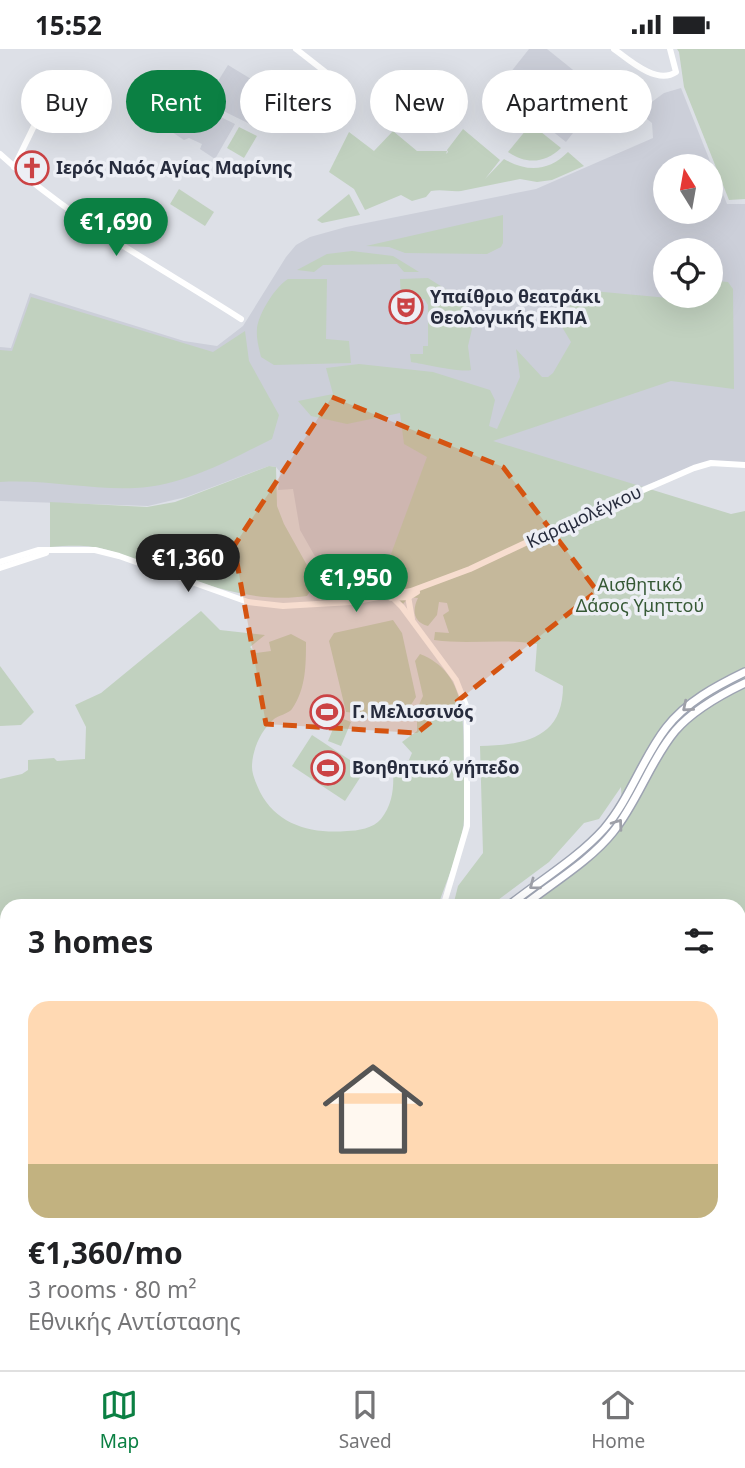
<!DOCTYPE html>
<html lang="en">
<head>
<meta charset="utf-8">
<style>
  body { margin:0; font-family:"Noto Sans",sans-serif; background:#f6f6f6; color:#202124; height:100vh; display:flex; flex-direction:column; font-size:26px; white-space:nowrap }
  * { box-sizing:border-box; margin:0 }
  p { font-size:23px; color:#757577 }
  .icon { flex:none; width:38px; height:38px; fill:none; stroke:currentColor; stroke-width:2; stroke-linecap:round; stroke-linejoin:round }
  .map { position:relative; flex:1; overflow:hidden }
  .drawer { position:absolute; left:0px; top:850px; width:746px; height:471px; display:flex; flex-direction:column; background:#fff; border-radius:21px 21px 0 0; box-shadow:0 7px 28px #0002 }
  .drawer>* { flex:none }
  .hud { position:absolute; left:21px; top:21px; width:704px; height:63px; display:flex; gap:14px }
  .needle { width:46px; rotate:349deg }
  .tools { position:absolute; left:653px; top:105px; display:grid; gap:14px }
  .tools a { display:grid; place-items:center; width:70px; height:70px; border-radius:50%; background:#fff; box-shadow:0 7px 28px #0002; font-size:35px }
  .price { position:absolute; translate:-50% -60px; padding:0 16px; border-radius:24px; background:#0b8043; color:#fff; font-size:23px; line-height:46px; filter:drop-shadow(0 2px 4px #0008) }
  .price::after { content:''; position:absolute; left:50%; top:42px; width:21px; height:16px; margin-left:-10px; background:inherit; clip-path:polygon(0 0,100% 0,50% 100%) }
  .price.active { background:#222; color:#fff }
  ul { padding:0; list-style:none }
  li { display:grid; align-content:center; gap:14px; height:371px; padding:0 28px }
  li+li { border-top:2px solid #e0e0e0 }
  li span { display:grid; place-items:center; height:217px; border-radius:21px; color:#555 }
  li>.icon { margin-inline-start:auto }
  span .icon { width:126px; height:126px; fill:#fffc; stroke-width:1 }
  li b { font-size:30px }
  h2 { display:flex; justify-content:space-between; align-items:center; height:84px; padding:0 28px; font-size:30px }
  .tag { padding:0 24px; border-radius:32px; background:#fff; box-shadow:0 7px 28px #0002; font-size:24px; line-height:63px }
  .tag.active { background:#0b8043; color:#fff }
  .status { display:flex; justify-content:space-between; align-items:center; height:49px; padding:0 35px; background:#fff; direction:ltr }
  .status svg { height:19px; fill:currentColor }
  .tabs { display:flex; justify-content:space-around; align-items:center; height:98px; border-top:2px solid #e0e0e0; background:#fff; font-size:19px; color:#757577 }
  .tabs a { display:grid; justify-items:center; gap:4px }
  .tabs .active { color:#0b8043 }
  .map>svg:first-child { display:block }
  .built { fill:#cccfd9; fill-rule:evenodd }
  .green { fill:#c1d1bf }
  .lines { fill:none; stroke-linecap:round; stroke-linejoin:round }
  .primary-casing { stroke:#9da3b2; stroke-width:10 }
  .secondary { stroke:#fff; stroke-width:6 }
  .primary { stroke:#fff; stroke-width:7 }
  .oneway { stroke:#9ea0a8 }
  .marked { fill:#d55411; fill-opacity:0.2; stroke:#d55411; stroke-width:5; stroke-dasharray:14 9; stroke-linejoin:round }
  .labels { text-anchor:middle; stroke-width:7; stroke-linejoin:round; paint-order:stroke }
  .poi-label { font-size:18px; font-weight:bold; fill:#272c3d; stroke:#edeff5; text-anchor:start }
  .street-label { font-size:18px; fill:#272c3d; stroke:#edeff5 }
  .park-label { font-size:18px; fill:#365935; stroke:#edeff5 }
</style>
</head>
<body>
<div class="status"><b>15:52</b><svg viewBox="0 0 49 12"><path d="M0 12V9h3v3zM5 12V6h3v6zM10 12V3h3v9zM15 12V0h3v12zM26 1h20v11H26zM47 4h2v5h-2z"/></svg></div>
<div class="map">
<svg width="745" height="1321" viewBox="0 0 745 1321">
  <rect width="100%" height="100%" fill="#dde0e7"/>
  <!-- built -->
  <g class="built">
    <polygon points="529,0 547,0 603,45 566,93 498,39"/>
    <polygon points="228,16 279,47 260,80 205,53"/>
    <path d="M681 39 727 155H745V414L709 412 623 445 403 542 354 546 339 541 329 532 300 481 293 440 278 441 280 423 276 418 269 417 186 448 148 457 0 452V298L11 299 30 244 184 292 217 297 243 277 286 208 296 196 310 188 346 178 536 140 653 89 652 74 638 63 664 44ZM665 117H710V163H665ZM665 201H710V247H665Z"/>
    <polygon points="186,51 235,75 215,110 200,100 202,95 189,89 184,91 169,81"/>
  </g>
  <!-- green -->
  <g class="green">
    <polygon points="677,0 745,0 745,150 729,151 684,38 679,3"/>
    <path d="M531 75 561 99C545 114 527 116 508 103Z"/>
    <polygon points="239,78 257,87 244,109 227,99"/>
    <path d="M463 80 500 111 485 130 504 110C527 123 548 123 568 103L584 117 552 131 537 133 520 130 461 142C450 143 443 140 431 142L426 148 412 152 401 146 365 161 354 140 329 123 349 83 374 102 393 82 417 102H447L446 105 448 103 447 101Z"/>
    <polygon points="179,140 214,163 205,177 170,155"/>
    <polygon points="349,145 360,166 322,174 317,171"/>
    <polygon points="503,166 503,194 501,198 487,205 405,204 389,198 366,197"/>
    <polygon points="352,202 393,207 419,223 404,223 397,215 323,216 314,223 297,221 327,205"/>
    <path d="M428 229 466 253 472 280 468 297 471 321C462 324 424 315 411 313L410 305H423V297H428V256L424 250 401 248 400 230Z"/>
    <path d="M288 230H327L326 290 349 292 351 314 274 316 261 308C259 299 256 289 257 279 259 264 275 238 288 230Z"/>
    <path d="M717 232 728 233 733 240 734 340 671 332 493 392 731 465 745 462V1321H591L584 1314H738V858L530 857 586 813 623 773 621 738 599 770 584 774 549 813 490 857H453L458 837 483 804 480 697C525 696 563 689 563 637L535 622 537 595C503 589 469 596 434 591L435 583 449 584 443 566 449 562 447 554 439 553 437 566 428 577C413 573 412 561 418 549L409 548 403 555 378 540 427 408 404 395 400 364 347 375 311 367 298 352 333 345 326 319 359 315 433 323 490 341 495 351 489 377 497 380 520 328 516 300 542 328H548L553 324 571 293 559 273C570 263 571 248 582 241L679 250 686 247H710L711 235Z"/>
    <path d="M31 248 213 303 245 282 249 312 279 366 272 390C229 411 184 437 135 439 90 441 46 430 0 433V301L12 302Z"/>
    <path d="M269 417 276 418 277 457 284 475 313 527V538L307 547C252 555 200 534 150 516 131 509 113 501 93 498 79 496 64 497 50 498V453L147 458 175 453Z"/>
    <path d="M201 562 220 581 265 586 250 598 256 604 271 602 269 593 291 585 306 593C306 616 306 640 292 660 288 665 279 666 274 670 261 681 252 701 252 718 252 726 257 736 260 743 277 776 311 785 347 782 357 782 374 779 381 770 393 755 394 738 393 720H405L412 704 402 693 417 682V660L423 647 415 612 420 605C468 624 463 673 464 716 464 734 466 752 464 770 462 799 447 830 438 857L7 858V1139L4 1142 0 1130V730L22 725 28 721V711L54 709 57 712 85 710 86 678 75 656 101 644Z"/>
    <polygon points="393,571 402,584 416,648 409,659 358,670 356,664 346,663 329,592 334,584"/>
    <polygon points="0,617 34,663 21,676 0,677"/>
    <polygon points="338,668 351,673 341,697 328,692"/>
    <polygon points="312,686 365,721 345,752 292,717"/>
    <polygon points="96,1314 447,1314 442,1321 88,1321"/>
    <polygon points="471,1314 556,1314 549,1321 466,1321"/>
  </g>
  <g class="lines">
    <defs>
      <g id="primary">
        <path d="M507 858C538 833 577 810 604 780 630 750 642 710 666 679 686 653 716 637 745 623"/>
        <path d="M522 858C552 834 590 812 613 783 638 752 650 712 675 682 693 661 720 646 745 634"/>
        <polyline points="449,1321 454,1314"/>
        <polyline points="461,1321 465,1314"/>
      </g>
    </defs>
    <!-- primary casing -->
    <use href="#primary" class="primary-casing"/>
    <!-- secondary -->
    <g class="secondary">
      <polyline points="296,0 351,43"/>
      <path d="M614 0C630 12 657 36 676 23L670 0"/>
      <path d="M0 105C72 172 159 217 241 270"/>
      <polyline points="14,118 36,73"/>
      <polyline points="0,513 38,501 95,501 119,507 248,553 283,557 351,553 411,542 470,520 572,472 694,419 711,414 745,416"/>
      <polyline points="0,519 46,504"/>
      <polyline points="408,547 412,570"/>
      <polyline points="391,549 409,548 417,543"/>
      <polyline points="394,550 402,558 456,631 467,659 467,777 443,858"/>
      <polyline points="0,1269 7,1265"/>
    </g>
    <!-- primary -->
    <use href="#primary" class="primary"/>
  </g>
  <!-- one-way arrows -->
  <defs><path id="oneway-chevron" d="M-2-3.5L2.5 0L-2 3.5" fill="none" stroke-width="1.6" stroke-linecap="round" stroke-linejoin="round" transform="scale(1.75)"/></defs>
  <g class="oneway">
    <use href="#oneway-chevron" transform="translate(687 658) rotate(140)"/>
    <use href="#oneway-chevron" transform="translate(618 775) rotate(-54)"/>
    <use href="#oneway-chevron" transform="translate(534 836) rotate(143)"/>
  </g>
  <!-- marked area -->
  <path class="marked" d="M332 348 503 418 597 542 417 684 266 675 234 497Z"/>
  <!-- icons -->
  <defs>
    <symbol id="church-ring" viewBox="-11 -11 22 22"><circle r="9.5" fill="#edeff5" stroke="#cb4345" stroke-width="1.5"/><path d="M-1.2-6h2.4v3.5h3.3v2.4h-3.3V6h-2.4V-.1h-3.3v-2.4h3.3Z" fill="#cb4345"/></symbol>
    <symbol id="theatre-ring" viewBox="-11 -11 22 22"><circle r="9.5" fill="#edeff5" stroke="#cb4345" stroke-width="1.5"/><path d="M-5-5.5Q0-4 5-5.5V0Q5 5 0 6Q-5 5-5 0ZM-3.3-2.5H-1v1.5H-3.3ZM1-2.5H3.3v1.5H1ZM-2.8 1Q0 5.5 2.8 1Z" fill="#cb4345"/></symbol>
    <symbol id="stadium-ring" viewBox="-11 -11 22 22"><circle r="9.5" fill="#edeff5" stroke="#cb4345" stroke-width="1.5"/><path d="M0-5a6.5 5 0 1 0 0 10a6.5 5 0 1 0 0-10ZM-3.5-1.8h7v3.6h-7Z" fill="#cb4345"/></symbol>
  </defs>
  <g fill-rule="evenodd">
    <use href="#church-ring" x="13" y="100" width="38" height="38"/>
    <use href="#theatre-ring" x="387" y="239" width="38" height="38"/>
    <use href="#stadium-ring" x="308" y="644" width="38" height="38"/>
    <use href="#stadium-ring" x="309" y="700" width="38" height="38"/>
  </g>
  <g class="labels">
    <!-- poi labels -->
    <g class="poi-label">
      <text x="56" y="125">Ιερός Ναός Αγίας Μαρίνης</text>
      <text x="430" y="254">Υπαίθριο θεατράκι<tspan x="430" dy="21">Θεολογικής ΕΚΠΑ</tspan></text>
      <text x="352" y="669">Γ. Μελισσινός</text>
      <text x="352" y="725">Βοηθητικό γήπεδο</text>
    </g>
    <!-- street labels -->
    <g class="street-label">
      <text transform="translate(584 468) rotate(-25)" y="6">Καραμολέγκου</text>
    </g>
    <!-- park labels -->
    <g class="park-label">
      <text x="640" y="542">Αισθητικό<tspan x="640" dy="21">Δάσος Υμηττού</tspan></text>
    </g>
  </g>
</svg>
<div class="tools">
<a><svg class="needle" viewBox="-14 -14 28 28"><path d="M0-13l5 13h-10z" fill="#e53935"/><path d="M0 13l5-13h-10z" fill="#757577"/></svg></a>
<a><svg class="icon" aria-label="locate" viewBox="0 0 24 24"><circle cx="12" cy="12" r="6"/><path d="M12 2v4M12 18v4M2 12h4M18 12h4"/></svg></a>
</div>
<b class="price" style="left:116px;top:209px">€1,690</b>
<b class="price active" style="left:188px;top:545px">€1,360</b>
<b class="price" style="left:356px;top:565px">€1,950</b>
<div class="hud">
<a class="tag">Buy</a>
<a class="tag active">Rent</a>
<a class="tag">Filters</a>
<a class="tag">New</a>
<a class="tag">Apartment</a>
</div>
<section class="drawer">
<h2>3 homes<svg class="icon" aria-label="filters" viewBox="0 0 24 24"><path d="M4 7h16M4 17h16"/><circle cx="9" cy="7" r="2"/><circle cx="15" cy="17" r="2"/></svg></h2>
<ul>
<li><span style="background:linear-gradient(#ffd9b3 75%,#c2b280 0)"><svg class="icon" aria-label="home" viewBox="0 0 24 24"><path d="M3 11l9-7 9 7M6 9v11h12V9"/></svg></span><div><b>€1,360/mo</b><p>3 rooms · 80 m²</p><p>Εθνικής Αντίστασης</p></div></li>
</ul>
</section>
</div>
<nav class="tabs">
<a class="active"><svg class="icon" aria-label="map" viewBox="0 0 24 24"><path d="M3 6l6-2 6 2 6-2v14l-6 2-6-2-6 2zM9 4v14M15 6v14"/></svg>Map</a>
<a><svg class="icon" aria-label="saved" viewBox="0 0 24 24"><path d="M7 4h10v16l-5-4-5 4z"/></svg>Saved</a>
<a><svg class="icon" aria-label="home" viewBox="0 0 24 24"><path d="M3 11l9-7 9 7M6 9v11h12V9"/></svg>Home</a>
</nav>
</body>
</html>
